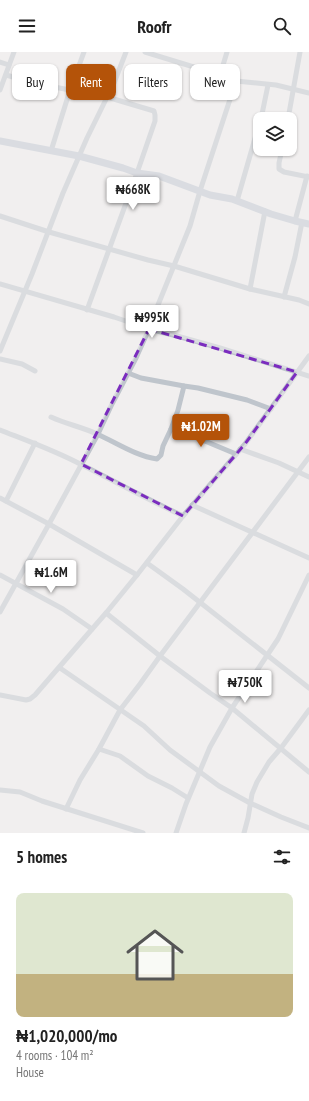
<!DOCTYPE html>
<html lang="en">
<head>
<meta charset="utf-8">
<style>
  body { margin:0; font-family:"PT Sans Narrow",sans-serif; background:#f2f2f2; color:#222; height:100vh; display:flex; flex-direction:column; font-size:15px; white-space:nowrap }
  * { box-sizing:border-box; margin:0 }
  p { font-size:13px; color:#767676 }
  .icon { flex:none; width:22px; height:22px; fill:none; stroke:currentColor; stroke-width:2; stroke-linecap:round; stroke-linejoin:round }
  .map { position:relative; height:781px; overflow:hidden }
  .side { display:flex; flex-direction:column; background:#fff; flex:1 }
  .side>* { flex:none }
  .top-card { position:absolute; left:12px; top:12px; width:285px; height:36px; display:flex; gap:8px }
  .fabs { position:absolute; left:253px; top:60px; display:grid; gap:8px }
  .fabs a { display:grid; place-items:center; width:44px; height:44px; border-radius:8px; background:#fff; box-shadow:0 1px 3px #0004; font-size:20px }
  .price { position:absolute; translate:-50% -34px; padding:0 9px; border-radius:4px; background:#fff; color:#222; font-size:13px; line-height:26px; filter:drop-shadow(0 1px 2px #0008) }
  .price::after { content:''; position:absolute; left:50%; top:24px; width:12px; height:9px; margin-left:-6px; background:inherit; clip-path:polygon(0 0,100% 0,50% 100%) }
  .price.active { background:#b45309; color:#fff }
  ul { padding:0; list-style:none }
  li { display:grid; align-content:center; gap:8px; height:212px; padding:0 16px }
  li span { display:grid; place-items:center; height:124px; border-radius:8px; color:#555 }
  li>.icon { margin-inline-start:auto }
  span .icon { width:72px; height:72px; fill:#fffc; stroke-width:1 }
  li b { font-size:17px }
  h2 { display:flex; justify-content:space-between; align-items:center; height:48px; padding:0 16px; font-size:17px }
  .pill { padding:0 14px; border-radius:8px; background:#fff; box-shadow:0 1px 3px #0004; font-size:14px; line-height:36px }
  .pill.active { background:#b45309; color:#fff }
  header { display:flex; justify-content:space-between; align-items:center; height:52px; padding:0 16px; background:#fff; font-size:18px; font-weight:800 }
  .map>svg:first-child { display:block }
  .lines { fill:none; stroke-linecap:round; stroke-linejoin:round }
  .minor { stroke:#bfc5cc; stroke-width:5 }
  .secondary { stroke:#bec6d1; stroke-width:7 }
  .marked { fill:none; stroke:#7b2cbf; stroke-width:3; stroke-dasharray:8 5; stroke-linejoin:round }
</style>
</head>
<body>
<header><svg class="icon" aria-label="menu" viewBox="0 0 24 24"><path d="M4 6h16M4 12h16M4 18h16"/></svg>Roofr<svg class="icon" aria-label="search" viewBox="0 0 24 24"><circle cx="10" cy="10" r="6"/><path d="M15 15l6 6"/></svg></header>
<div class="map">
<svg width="309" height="781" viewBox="0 0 309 781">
  <rect width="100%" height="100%" fill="#f1efef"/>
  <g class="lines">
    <!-- minor -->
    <g class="minor">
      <polyline points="145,0 220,23 236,29 276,33 309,41"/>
      <polyline points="0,10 9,13"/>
      <polyline points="6,23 38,32 70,38"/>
      <polyline points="220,23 227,0"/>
      <polyline points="0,38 14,0"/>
      <polyline points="261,67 268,33"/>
      <polyline points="288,67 300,0"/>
      <polyline points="282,97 279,111 279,117 284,120 309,125"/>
      <polyline points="51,99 70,38 84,0"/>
      <polyline points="237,149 260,69"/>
      <polyline points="0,164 49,180 148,208 174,214 250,237 299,248 309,252"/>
      <polyline points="295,169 307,124"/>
      <polyline points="0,232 114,265 149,277 177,284 220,296 309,324"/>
      <polyline points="250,237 265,159"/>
      <polyline points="284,245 295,205 302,170"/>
      <polyline points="87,258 137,121 155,69 155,63 154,59 107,45"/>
      <polyline points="0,299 32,222 63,141 87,86 114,31 126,0"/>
      <polyline points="0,307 22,312 35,319"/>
      <polyline points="128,321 141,326 184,334 198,336 247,348 271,357"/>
      <path d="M51 365C66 372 82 375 97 382 117 391 136 404 157 407L161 403 163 394 171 377 178 358 184 334"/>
      <polyline points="171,377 200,387 236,402"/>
      <path d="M0 378C28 389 56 399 82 413 116 430 149 448 183 464"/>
      <polyline points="240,397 279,411 309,425"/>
      <polyline points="0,446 49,472 137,523"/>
      <polyline points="6,449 35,391"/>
      <polyline points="192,453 309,506"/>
      <polyline points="147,511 183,537 309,636"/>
      <polyline points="0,523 63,557 92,577"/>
      <polyline points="0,560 49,472 98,382 112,352 136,306 149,277 158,253 190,174 200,139 236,29"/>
      <polyline points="106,561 160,604 210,641 232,656 309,720"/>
      <polyline points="60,616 144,674 170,698 219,734 250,751 281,765 309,776"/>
      <polyline points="0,643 26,648 30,647 35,643 106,561 137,523 183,464 245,392 309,304"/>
      <polyline points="99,697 120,704 148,724 172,736 188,746"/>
      <polyline points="0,738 20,740 42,749 143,781"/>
      <polyline points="66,757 80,728 99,697 120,658 140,632 160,604 309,405"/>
      <polyline points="176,781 186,752 210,695 232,656 278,587 309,523"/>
      <polyline points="244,781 248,766 252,742 257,730 269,710 281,696 309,658"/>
    </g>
    <!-- secondary -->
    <polyline class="secondary" points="0,89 79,104 123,116 137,121 159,124 210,143 232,147 271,162 295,169 309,172"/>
  </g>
  <!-- marked area -->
  <path d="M0 0H309V781H0ZM149 277 297 320 245 392 183 464 81 412Z" fill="#f1efef" fill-opacity=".55" fill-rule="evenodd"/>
  <path class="marked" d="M149 277 297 320 245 392 183 464 81 412Z"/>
</svg>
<div class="fabs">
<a><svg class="icon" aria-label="layers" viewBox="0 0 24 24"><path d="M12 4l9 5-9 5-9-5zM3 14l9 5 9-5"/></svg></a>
</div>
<b class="price" style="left:133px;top:159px">₦668K</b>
<b class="price" style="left:152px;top:287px">₦995K</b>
<b class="price active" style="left:201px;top:396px">₦1.02M</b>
<b class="price" style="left:51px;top:542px">₦1.6M</b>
<b class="price" style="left:245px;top:652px">₦750K</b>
<div class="top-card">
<a class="pill">Buy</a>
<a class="pill active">Rent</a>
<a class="pill">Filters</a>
<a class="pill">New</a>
</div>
</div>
<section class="side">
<h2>5 homes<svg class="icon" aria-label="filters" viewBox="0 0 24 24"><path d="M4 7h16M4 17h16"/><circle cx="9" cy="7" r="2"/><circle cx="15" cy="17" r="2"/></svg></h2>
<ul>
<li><span style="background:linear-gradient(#dfe7d0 65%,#c2b280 0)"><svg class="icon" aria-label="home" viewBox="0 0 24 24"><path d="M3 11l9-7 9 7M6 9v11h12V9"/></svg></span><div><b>₦1,020,000/mo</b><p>4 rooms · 104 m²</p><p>House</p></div></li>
</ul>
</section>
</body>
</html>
